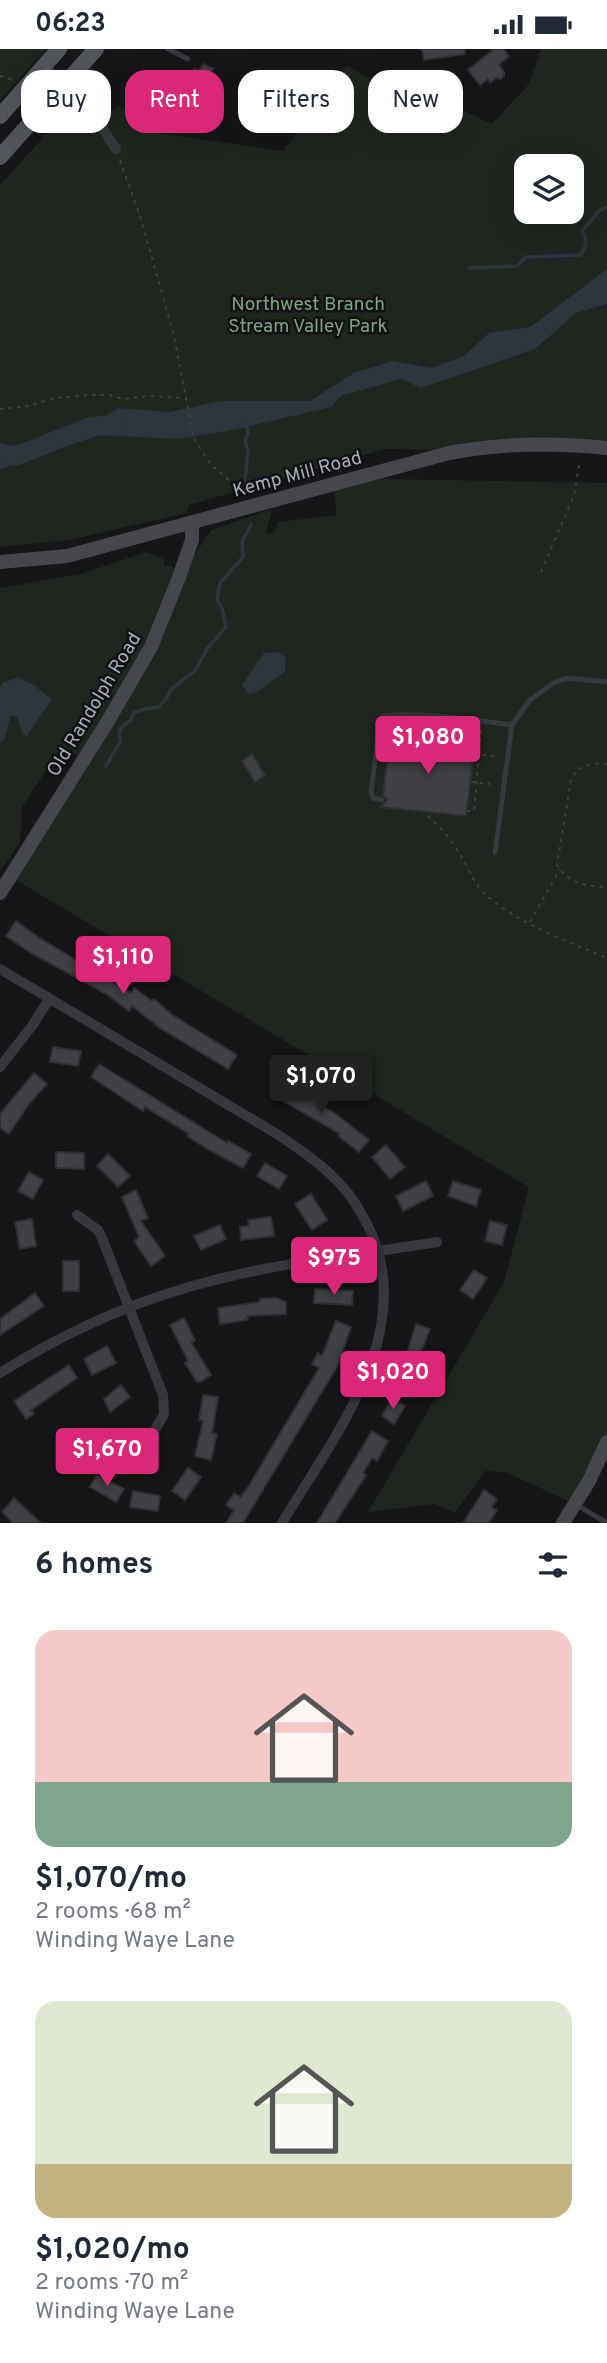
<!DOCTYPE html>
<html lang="en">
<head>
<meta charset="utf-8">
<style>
  body { margin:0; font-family:Overpass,sans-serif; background:#f6f6f7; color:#1f2937; height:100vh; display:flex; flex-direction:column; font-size:26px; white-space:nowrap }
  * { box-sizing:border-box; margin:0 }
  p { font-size:23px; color:#747a83 }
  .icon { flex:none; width:38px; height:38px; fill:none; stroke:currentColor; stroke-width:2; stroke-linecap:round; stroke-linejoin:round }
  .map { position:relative; height:1474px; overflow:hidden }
  .drawer { display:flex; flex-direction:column; background:#fff; flex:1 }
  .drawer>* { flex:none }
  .guide { position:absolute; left:21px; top:21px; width:565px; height:63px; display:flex; gap:14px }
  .controls { position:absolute; left:514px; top:105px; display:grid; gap:14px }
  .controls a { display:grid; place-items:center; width:70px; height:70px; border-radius:14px; background:#fff; box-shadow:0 7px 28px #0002; font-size:35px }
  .price { position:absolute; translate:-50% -60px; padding:0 16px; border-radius:7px; background:#db2777; color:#fff; font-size:23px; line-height:46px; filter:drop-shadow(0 2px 4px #0008) }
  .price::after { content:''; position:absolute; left:50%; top:42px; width:21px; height:16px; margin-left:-10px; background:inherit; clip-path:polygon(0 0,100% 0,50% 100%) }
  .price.on { background:#222; color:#fff }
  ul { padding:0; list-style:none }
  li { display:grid; align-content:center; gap:14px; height:371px; padding:0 35px }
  li span { display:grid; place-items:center; height:217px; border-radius:21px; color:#555 }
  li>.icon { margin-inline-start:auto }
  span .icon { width:126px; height:126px; fill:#fffc; stroke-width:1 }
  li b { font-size:30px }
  h2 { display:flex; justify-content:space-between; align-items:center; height:84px; padding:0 35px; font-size:30px }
  .chip { padding:0 24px; border-radius:21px; background:#fff; box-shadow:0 7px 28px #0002; font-size:24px; line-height:63px }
  .chip.on { background:#db2777; color:#fff }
  .status { display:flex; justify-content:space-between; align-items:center; height:49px; padding:0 35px; background:#fff; direction:ltr }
  .status svg { height:19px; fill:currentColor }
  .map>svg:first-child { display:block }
  .green { fill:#1e261f; fill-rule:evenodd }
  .water { fill:#2c353c }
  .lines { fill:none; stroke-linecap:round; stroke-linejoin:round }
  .stream { stroke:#2c353c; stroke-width:3.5 }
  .river { stroke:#2c353c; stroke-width:19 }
  .building { fill:#404145; stroke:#303034; stroke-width:2 }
  .path { stroke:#3d3f44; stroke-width:2; stroke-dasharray:3.5 5; stroke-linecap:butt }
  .lane { stroke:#37383d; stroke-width:5 }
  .street { stroke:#37383d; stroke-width:10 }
  .secondary { stroke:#45474d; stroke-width:14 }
  .primary { stroke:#53555c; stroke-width:16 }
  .labels { text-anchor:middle; stroke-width:5; stroke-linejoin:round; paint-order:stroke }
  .park-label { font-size:19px; fill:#7fa381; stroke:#111113 }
  .street-label { font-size:19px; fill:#a8adb8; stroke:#111113 }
</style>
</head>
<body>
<div class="status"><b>06:23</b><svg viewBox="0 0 49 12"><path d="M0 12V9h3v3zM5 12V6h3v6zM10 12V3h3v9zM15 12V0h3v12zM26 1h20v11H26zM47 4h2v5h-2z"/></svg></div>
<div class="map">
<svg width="607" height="1474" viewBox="0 0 607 1474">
  <rect width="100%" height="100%" fill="#161618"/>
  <!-- green -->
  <g class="green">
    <polygon points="0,0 46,0 0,51"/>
    <path d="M541 0H607V404L385 400 189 456 187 464 69 491 0 498V136L70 59 83 61 93 74 121 56 145 82 283 102 347 16 431 67 445 53 492 75 529 35ZM527 117H572V163H527Z"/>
    <polygon points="332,429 607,434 607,1392 575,1455 505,1423 485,1422 455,1464 435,1455 368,1463 504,1233 529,1138 11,828 81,713 72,701 52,712 22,758 20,794 0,822 0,695 4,691 11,665 17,668 23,686 42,664 0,646 0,539 81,525 147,503 164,511 164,516 172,517 179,530 211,481 272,460 266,484 273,484 278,473 337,466"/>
  </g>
  <!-- water -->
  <g class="water">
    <polygon points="607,220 607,255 576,264 535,300 421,339 401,330 341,347 331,358 228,382 178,390 100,386 0,420 0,397 7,398 72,390 118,359 170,363 221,352 310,352 354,324 392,312 431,319 464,307 489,284 530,278"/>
    <polygon points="277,603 285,608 285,623 257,643 249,645 242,636 264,604"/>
    <polygon points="18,628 32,635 52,650 27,687 23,686 17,668 11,666 4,691 0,695 0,638 3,634"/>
  </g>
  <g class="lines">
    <!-- stream -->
    <g class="stream">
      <path d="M469 219 517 217 526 208 580 206C587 197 588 192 582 182L600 161 607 158"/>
      <polyline points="245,431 248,401 245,392 248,385 247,375"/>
      <polyline points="106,717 121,691 119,683 123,677 131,671 133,664 145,660 159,658 168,647 171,640 195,622 207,600 226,578 222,559 217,551 220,534 243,508 242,493 251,476"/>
    </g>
    <!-- river -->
    <polyline class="river" points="0,404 16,407 92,377 117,376"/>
  </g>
  <!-- building -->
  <g class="building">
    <polygon points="422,0 464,0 465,5 424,11"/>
    <polygon points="494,0 503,0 509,7 499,16 504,23 504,27 501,30 496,29 490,34 488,30 480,36 468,21"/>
    <polygon points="203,15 213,20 209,26 214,29 206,45 187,33 195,20 199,22"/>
    <polygon points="294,23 312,36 304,48 298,44 295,48 287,43 291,38 286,35"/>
    <polygon points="160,51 173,57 171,61 176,63 170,76 164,74 162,77 151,72"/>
    <polygon points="390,687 475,696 466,767 381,758 387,751 383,746"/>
    <polygon points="252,705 265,726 255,733 242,712"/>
    <polygon points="16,872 41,890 131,944 134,939 152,952 154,950 171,965 237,1006 228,1020 160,979 132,957 129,962 108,946 31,904 6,887"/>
    <polygon points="53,998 81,1002 78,1017 50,1013"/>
    <polygon points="99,1015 227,1094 228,1092 251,1105 243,1119 209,1101 187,1087 189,1085 145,1058 143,1062 91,1028"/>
    <polygon points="34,1024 47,1035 28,1056 9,1085 0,1079 0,1065"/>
    <polygon points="282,1032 336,1065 369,1091 359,1103 338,1087 340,1085 273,1046"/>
    <polygon points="386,1096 405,1118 390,1130 372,1108"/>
    <polygon points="56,1103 84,1104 84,1120 56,1119"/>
    <polygon points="108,1105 130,1127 118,1138 97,1117"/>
    <polygon points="265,1114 287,1127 279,1140 257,1127"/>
    <polygon points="29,1123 43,1131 33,1150 18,1142"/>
    <polygon points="426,1132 433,1147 403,1162 396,1147"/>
    <polygon points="453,1132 481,1141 476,1157 448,1147"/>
    <polygon points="136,1141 148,1169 141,1172 165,1207 151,1217 134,1192 139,1188 122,1148"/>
    <polygon points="311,1145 327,1171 312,1181 295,1155"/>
    <polygon points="271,1168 274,1187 241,1191 240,1178 249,1177 248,1171"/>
    <polygon points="32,1170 36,1197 20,1200 15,1173"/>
    <polygon points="490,1172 507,1176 502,1196 485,1192"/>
    <polygon points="220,1176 226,1190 201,1201 194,1187"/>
    <rect x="63" y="1212" width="16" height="30"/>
    <polygon points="474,1221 487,1229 473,1250 460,1241"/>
    <polygon points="315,1240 353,1242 352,1256 314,1254"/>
    <polygon points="35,1244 44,1257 0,1286 0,1270"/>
    <polygon points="276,1249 286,1253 286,1265 247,1267 248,1271 220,1275 218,1259 260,1253 260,1250"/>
    <polygon points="184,1269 195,1291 191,1293 211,1326 200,1333 197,1333 185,1314 188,1312 170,1276"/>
    <polygon points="336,1272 351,1278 338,1316 243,1474 226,1474 234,1461 226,1456 234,1444 241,1448 248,1438 319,1319 312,1315 318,1304 322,1307"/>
    <polygon points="416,1275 430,1280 416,1316 420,1318 414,1337 398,1332"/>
    <polygon points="107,1297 116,1314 92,1326 84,1310"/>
    <polygon points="69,1316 77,1329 31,1361 34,1365 26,1370 14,1352"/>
    <polygon points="121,1336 130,1348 110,1363 104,1350"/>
    <polygon points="203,1346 218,1348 212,1384 217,1385 211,1411 195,1407 203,1372 199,1371"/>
    <polygon points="392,1349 405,1357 394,1375 382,1367"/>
    <polygon points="70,1382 94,1384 92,1413 78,1412 79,1394 69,1394"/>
    <polygon points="372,1382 388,1392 377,1412 372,1409 363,1424 366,1426 335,1474 317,1474"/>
    <polygon points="188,1419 201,1428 185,1451 172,1442"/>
    <polygon points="97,1425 124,1440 116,1453 90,1438"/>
    <polygon points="484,1441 497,1450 492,1458 497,1461 489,1474 463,1474"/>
    <polygon points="133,1442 160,1447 158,1462 130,1458"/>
    <polygon points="14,1449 41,1474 13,1474 2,1463"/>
  </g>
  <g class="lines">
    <!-- path -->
    <g class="path">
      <polyline points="0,27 13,31"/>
      <polyline points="120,111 140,167 173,283 194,390 211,416 231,433 248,443"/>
      <polyline points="0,360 29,357 54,349 90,346 109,346 123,350 149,347 186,349"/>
      <polyline points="541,523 574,446 580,411"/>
      <polyline points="474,705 494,707"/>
      <path d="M607 715C591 713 579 716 571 730L557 816C568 834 587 838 607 838"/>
      <polyline points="471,733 490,735"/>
      <polyline points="467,762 474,762 481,681"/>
      <path d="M428 767C437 776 447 785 454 796 466 812 471 832 486 846 517 874 569 893 607 909"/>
      <polyline points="530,873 560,820"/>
    </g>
    <!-- lane -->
    <g class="lane">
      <polyline points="168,0 188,10"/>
      <path d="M382 751 373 749 371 743 380 673 383 667C418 662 476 671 512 676"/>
      <polyline points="495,804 512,676 529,652 553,634 567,629 607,633"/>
      <polyline points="575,1455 607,1474"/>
    </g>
    <!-- street -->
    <g class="street">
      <polyline points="43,17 89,59 116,100"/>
      <path d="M0 920 277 1085C299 1100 322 1115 340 1135 352 1147 359 1160 367 1175 421 1280 334 1387 282 1474"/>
      <polyline points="0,1018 32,977 49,950"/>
      <polyline points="77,1166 98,1181 102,1189 163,1346 164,1365 147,1395"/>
      <path d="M0 1324C56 1289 116 1260 179 1241 262 1215 351 1207 437 1193"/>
    </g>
    <!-- secondary -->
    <g class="secondary">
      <path d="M0 513 67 507 449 404C502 394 553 393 607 399"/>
      <polyline points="0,844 108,672 151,598 178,531 192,491 192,474"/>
      <polyline points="563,1474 589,1432 607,1393"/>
    </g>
    <!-- primary -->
    <g class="primary">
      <polyline points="0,67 59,0"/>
      <polyline points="0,108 96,0"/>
    </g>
  </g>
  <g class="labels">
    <!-- park labels -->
    <g class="park-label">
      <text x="308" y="261">Northwest Branch<tspan x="308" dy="22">Stream Valley Park</tspan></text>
    </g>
    <!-- street labels -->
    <g class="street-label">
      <text transform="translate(297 424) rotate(-15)" y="7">Kemp Mill Road</text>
      <text transform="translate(93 655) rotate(-59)" y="7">Old Randolph Road</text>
    </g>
  </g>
</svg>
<div class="controls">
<a><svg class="icon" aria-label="layers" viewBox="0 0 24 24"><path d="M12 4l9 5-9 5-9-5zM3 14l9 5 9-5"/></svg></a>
</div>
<b class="price" style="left:428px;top:727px">$1,080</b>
<b class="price" style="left:123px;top:947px">$1,110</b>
<b class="price on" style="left:321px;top:1066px">$1,070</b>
<b class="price" style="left:334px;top:1248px">$975</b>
<b class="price" style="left:393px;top:1362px">$1,020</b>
<b class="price" style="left:107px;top:1439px">$1,670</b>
<div class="guide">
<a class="chip">Buy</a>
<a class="chip on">Rent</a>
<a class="chip">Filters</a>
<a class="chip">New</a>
</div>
</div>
<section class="drawer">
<h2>6 homes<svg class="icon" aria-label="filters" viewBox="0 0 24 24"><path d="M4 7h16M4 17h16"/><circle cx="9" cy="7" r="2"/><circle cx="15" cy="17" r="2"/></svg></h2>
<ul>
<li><span style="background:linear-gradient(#f6c9c9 70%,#7fa58c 0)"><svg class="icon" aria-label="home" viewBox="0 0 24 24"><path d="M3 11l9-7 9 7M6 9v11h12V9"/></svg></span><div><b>$1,070/mo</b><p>2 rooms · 68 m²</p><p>Winding Waye Lane</p></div></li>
<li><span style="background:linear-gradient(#dfe7d0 75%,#c2b280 0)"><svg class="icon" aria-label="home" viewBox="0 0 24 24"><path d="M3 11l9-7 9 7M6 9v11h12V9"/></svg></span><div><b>$1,020/mo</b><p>2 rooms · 70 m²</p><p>Winding Waye Lane</p></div></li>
</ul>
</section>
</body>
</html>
